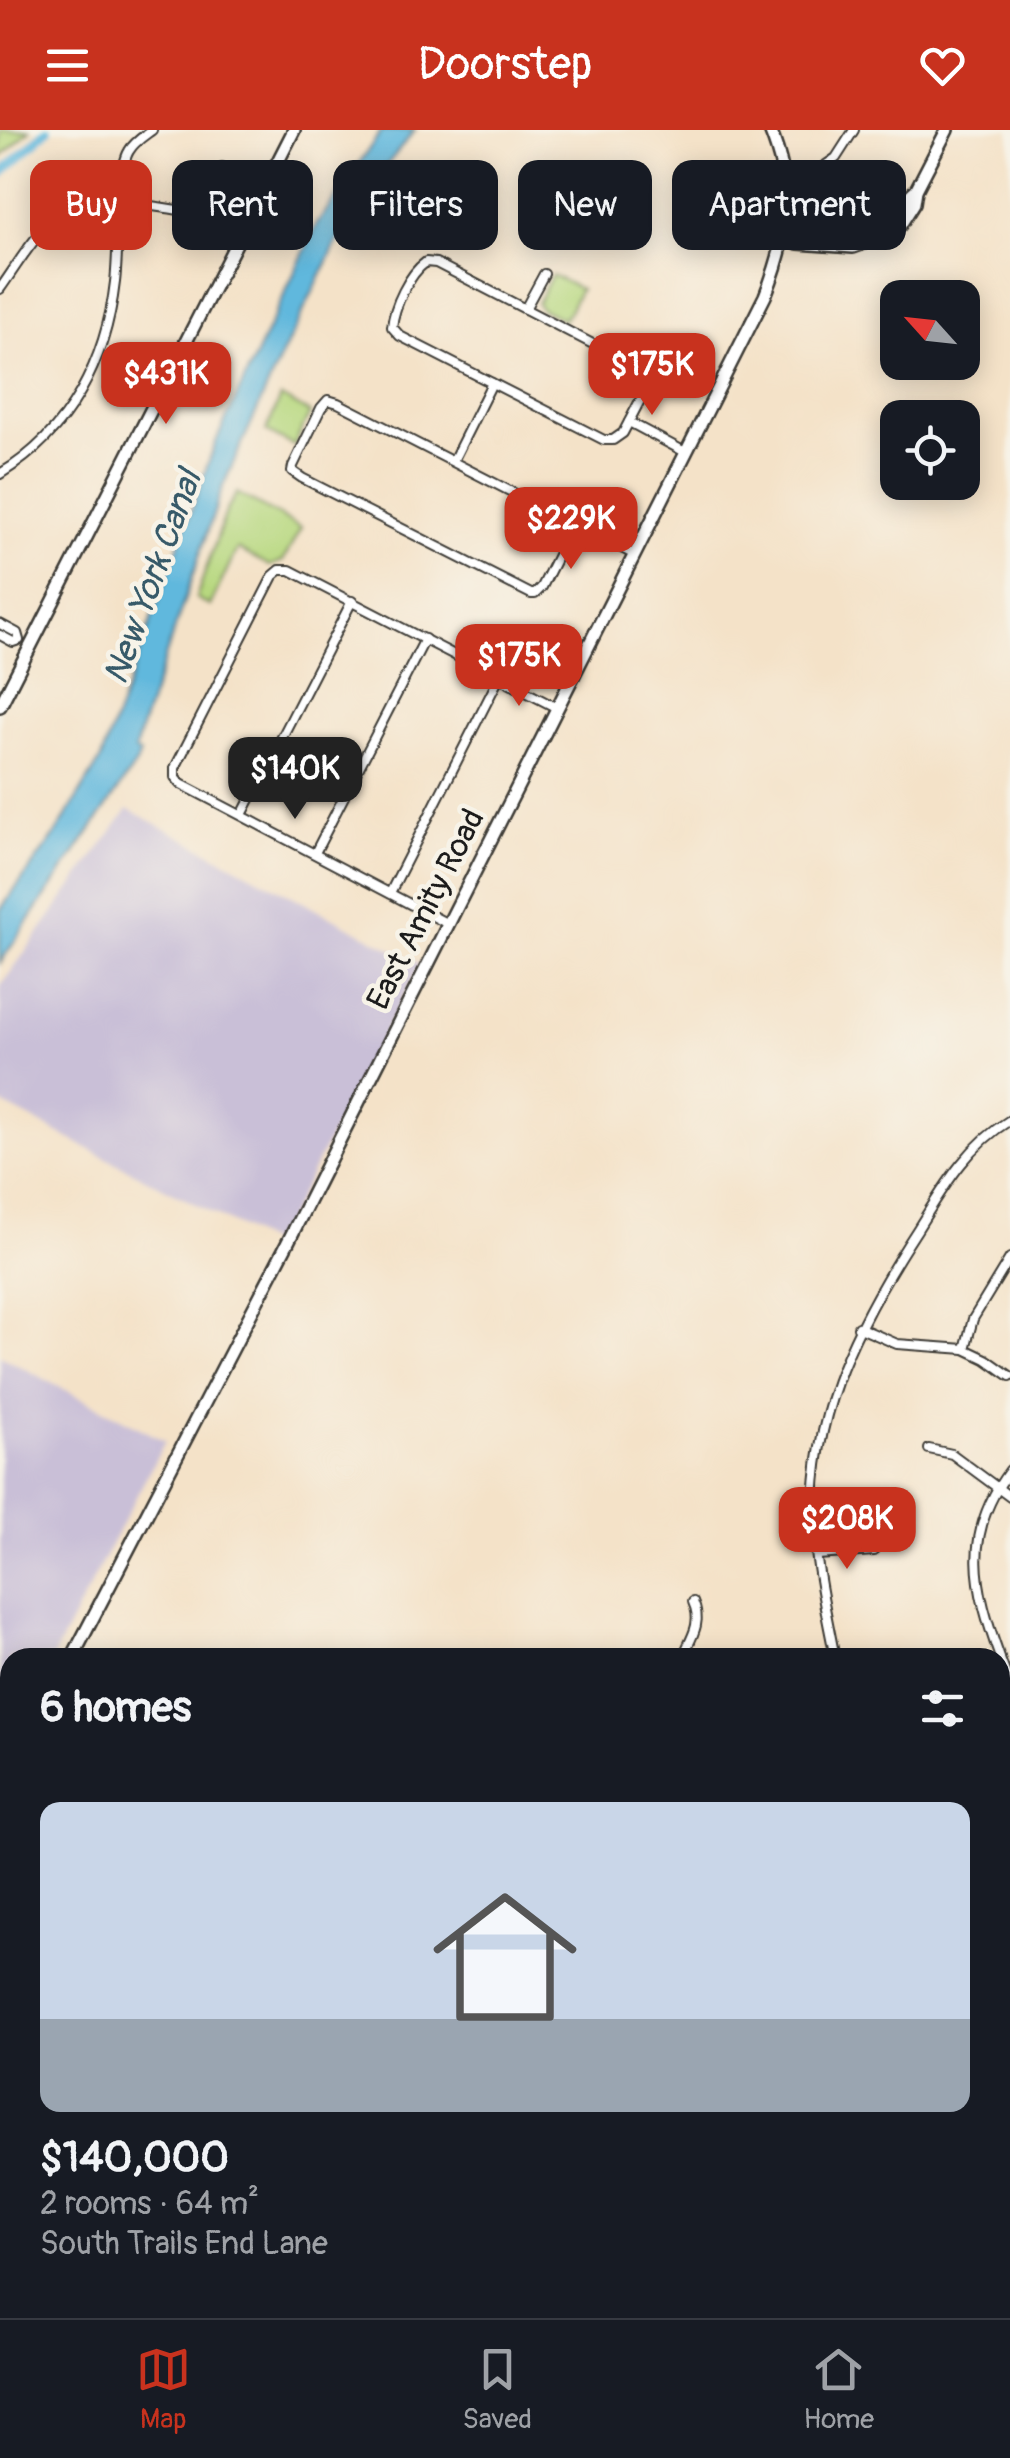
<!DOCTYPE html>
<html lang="en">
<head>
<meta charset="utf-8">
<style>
  body { margin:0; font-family:Pangolin,sans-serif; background:#242831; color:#f1f3f6; height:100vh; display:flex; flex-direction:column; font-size:38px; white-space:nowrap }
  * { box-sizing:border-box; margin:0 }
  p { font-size:32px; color:#9ea1a6 }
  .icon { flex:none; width:55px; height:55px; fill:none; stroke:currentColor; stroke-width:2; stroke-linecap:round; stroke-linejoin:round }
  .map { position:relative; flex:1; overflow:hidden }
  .side { position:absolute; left:0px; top:1518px; width:1010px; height:672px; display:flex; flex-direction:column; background:#171b24; border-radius:30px 30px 0 0; box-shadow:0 5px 25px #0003 }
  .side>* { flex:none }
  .banner { position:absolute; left:30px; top:30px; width:950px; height:90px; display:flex; gap:20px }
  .needle { width:65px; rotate:297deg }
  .controls { position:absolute; left:880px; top:150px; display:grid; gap:20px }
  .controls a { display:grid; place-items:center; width:100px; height:100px; border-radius:20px; background:#171b24; box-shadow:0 5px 25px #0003; font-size:50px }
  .price { position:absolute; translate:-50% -85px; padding:0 22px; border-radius:20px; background:#c8321e; color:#fff; font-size:32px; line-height:65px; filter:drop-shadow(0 2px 5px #0008) }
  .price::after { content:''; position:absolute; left:50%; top:60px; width:30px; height:22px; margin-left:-15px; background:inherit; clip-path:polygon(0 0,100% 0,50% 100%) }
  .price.selected { background:#222; color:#fff }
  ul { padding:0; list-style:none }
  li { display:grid; align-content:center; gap:20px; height:530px; padding:0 40px }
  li+li { border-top:2px solid #363941 }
  li span { display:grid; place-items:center; height:310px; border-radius:20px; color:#555 }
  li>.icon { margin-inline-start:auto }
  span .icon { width:180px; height:180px; fill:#fffc; stroke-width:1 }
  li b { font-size:42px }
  h2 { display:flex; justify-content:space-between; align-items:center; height:120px; padding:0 40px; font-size:42px }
  .chip { padding:0 35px; border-radius:20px; background:#171b24; box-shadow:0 5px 25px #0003; font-size:35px; line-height:90px }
  .chip.selected { background:#c8321e; color:#fff }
  header { display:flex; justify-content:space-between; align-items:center; height:130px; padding:0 40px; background:#c8321e; color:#fff; font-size:45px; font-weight:600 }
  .dock { display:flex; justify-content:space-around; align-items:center; height:140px; border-top:2px solid #363941; background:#171b24; font-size:28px; color:#9ea1a6 }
  .dock a { display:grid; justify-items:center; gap:5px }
  .dock .selected { color:#c8321e }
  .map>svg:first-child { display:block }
  .industrial { fill:#c9bfd7 }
  .green { fill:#b7d87f; stroke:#6a7a4e; stroke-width:2.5 }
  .water { fill:#60b8dd; stroke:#3e6a7c; stroke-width:2.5 }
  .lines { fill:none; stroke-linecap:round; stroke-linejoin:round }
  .canal { stroke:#60b8dd; stroke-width:9 }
  .street-casing { stroke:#3c3a36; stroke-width:12 }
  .secondary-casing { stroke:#3c3a36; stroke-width:16 }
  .street { stroke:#fff; stroke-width:8 }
  .secondary { stroke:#fff; stroke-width:11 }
  .labels { text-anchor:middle; stroke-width:9; stroke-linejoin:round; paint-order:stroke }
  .street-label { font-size:32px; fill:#1c1c1c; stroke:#f7f3e8 }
  .water-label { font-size:35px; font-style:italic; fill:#375a69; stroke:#f7f3e8 }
</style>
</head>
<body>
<header><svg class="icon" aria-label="menu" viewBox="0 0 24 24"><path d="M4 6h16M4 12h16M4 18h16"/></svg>Doorstep<svg class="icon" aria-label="heart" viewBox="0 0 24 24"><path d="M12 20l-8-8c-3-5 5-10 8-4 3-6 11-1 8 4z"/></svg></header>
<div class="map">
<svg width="1010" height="2188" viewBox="0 0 1010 2188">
  <rect width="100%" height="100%" fill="#f7f3e8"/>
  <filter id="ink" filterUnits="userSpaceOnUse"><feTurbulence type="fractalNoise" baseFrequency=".01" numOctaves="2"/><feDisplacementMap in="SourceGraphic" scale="20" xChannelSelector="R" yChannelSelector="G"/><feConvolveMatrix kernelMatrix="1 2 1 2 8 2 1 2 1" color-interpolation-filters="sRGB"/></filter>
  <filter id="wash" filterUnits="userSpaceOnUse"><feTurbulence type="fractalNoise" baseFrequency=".0048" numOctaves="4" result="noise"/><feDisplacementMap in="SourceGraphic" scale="40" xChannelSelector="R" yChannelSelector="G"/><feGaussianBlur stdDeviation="2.25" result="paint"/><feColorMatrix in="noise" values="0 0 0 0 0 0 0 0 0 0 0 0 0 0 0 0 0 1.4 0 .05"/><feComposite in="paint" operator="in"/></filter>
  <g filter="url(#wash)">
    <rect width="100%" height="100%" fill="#f4e2c8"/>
    <!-- industrial -->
    <g class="industrial">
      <polygon points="128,679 420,834 274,1115 0,973 0,857"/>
      <polygon points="0,1226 165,1311 53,1527 10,1528 10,1610 0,1630"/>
      <polygon points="92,2180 232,2180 228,2188 88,2188"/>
    </g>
    <!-- green -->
    <g class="green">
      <polygon points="0,0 30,0 0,28"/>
      <polygon points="552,145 580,159 564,190 541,179 537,173"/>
      <polygon points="281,267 310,283 294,316 266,301"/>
      <polygon points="237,363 301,398 283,431 270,436 237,419 210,476 196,468 227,379"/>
      <polygon points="404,2180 467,2180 463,2188 409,2188"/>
    </g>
    <!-- water -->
    <polygon class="water" points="382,0 415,0 370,56 347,92 281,227 223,356 142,595 135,621 140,624 136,634 0,833 0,780 55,705 101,629 217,309 317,94"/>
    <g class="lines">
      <!-- canal -->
      <polyline class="canal" points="0,45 47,0"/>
    </g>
  </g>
  <g filter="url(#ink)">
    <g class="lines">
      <defs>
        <g id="street">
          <polyline points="826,35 836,28 854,0"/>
          <polyline points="239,108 201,84 213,84 245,98"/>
          <path d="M426 132 436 133 643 240 647 257 623 303 613 310H604L400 206 392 197C394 176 409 144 426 132Z"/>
          <path d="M0 159C18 134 38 98 64 82 96 63 166 78 201 84L208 62 222 37"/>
          <polyline points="525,179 544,144"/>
          <polyline points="629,292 687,323"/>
          <polyline points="453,331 492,253"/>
          <path d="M0 344C70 302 106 231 115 152 119 122 116 42 129 21 134 12 144 6 152 0"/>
          <polyline points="574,393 542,457 535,464 531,464 302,348 292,341 293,336 321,278 328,270 338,273 635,425"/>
          <polyline points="0,494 17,503 19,510 13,512 0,505"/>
          <polyline points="242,685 352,471"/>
          <polyline points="315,723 425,509"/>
          <polyline points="390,763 499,548"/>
          <polyline points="448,794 181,654 175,647 175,638 273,446 280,440 290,440 557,578"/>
          <polyline points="858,1197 897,1214 965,1219 986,1229 1010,1246"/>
          <polyline points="965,1219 973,1189 1010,1128"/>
          <polyline points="929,1319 952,1324 1010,1367"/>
          <polyline points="817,1425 874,1421"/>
          <path d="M682 1528C691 1508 703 1493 693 1472"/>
          <path d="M835 1528C828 1492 820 1457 816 1422 803 1298 852 1200 917 1100 944 1057 966 1017 1010 990"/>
          <path d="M1000 1528C974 1456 962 1404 1010 1340"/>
          <polyline points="1000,1529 1010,1555"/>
          <polyline points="1000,1719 1010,1735"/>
          <polyline points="355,2188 359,2180"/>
          <polyline points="784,2188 790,2180"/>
        </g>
        <g id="secondary">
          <polyline points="786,103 798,113 853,117 889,104 900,95 914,73 916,60 947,0"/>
          <path d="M786 103C823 93 849 116 888 89 900 81 905 68 916 60"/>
          <polyline points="0,576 294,0"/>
          <path d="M72 1528 287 1114 765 166C789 106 795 62 770 0"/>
          <polyline points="0,1663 10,1644"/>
          <polyline points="1000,1665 1010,1659"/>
          <polyline points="0,2011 10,2016"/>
          <polyline points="330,2180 346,2188"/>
          <polyline points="612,2188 626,2180"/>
        </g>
      </defs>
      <!-- street casing -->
      <use href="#street" class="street-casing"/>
      <!-- secondary casing -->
      <use href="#secondary" class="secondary-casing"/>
      <!-- street -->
      <use href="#street" class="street"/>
      <!-- secondary -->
      <use href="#secondary" class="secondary"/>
    </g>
  </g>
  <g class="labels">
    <!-- street labels -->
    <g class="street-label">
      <text transform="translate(425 779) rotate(-63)" y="11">East Amity Road</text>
    </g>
    <!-- water labels -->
    <g class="water-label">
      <text transform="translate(152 447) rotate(-70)" y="12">New York Canal</text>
    </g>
  </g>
</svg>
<div class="controls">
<a><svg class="needle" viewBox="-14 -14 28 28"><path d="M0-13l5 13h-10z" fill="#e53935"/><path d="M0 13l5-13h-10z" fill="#9ea1a6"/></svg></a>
<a><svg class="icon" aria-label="locate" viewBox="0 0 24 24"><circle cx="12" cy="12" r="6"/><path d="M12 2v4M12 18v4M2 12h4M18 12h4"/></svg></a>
</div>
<b class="price" style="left:652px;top:288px">$175K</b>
<b class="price" style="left:166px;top:297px">$431K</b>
<b class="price" style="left:571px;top:442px">$229K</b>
<b class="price" style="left:519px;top:579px">$175K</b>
<b class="price selected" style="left:295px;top:692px">$140K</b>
<b class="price" style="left:847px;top:1442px">$208K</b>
<div class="banner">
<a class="chip selected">Buy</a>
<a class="chip">Rent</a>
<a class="chip">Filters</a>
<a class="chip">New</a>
<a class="chip">Apartment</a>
</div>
<section class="side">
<h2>6 homes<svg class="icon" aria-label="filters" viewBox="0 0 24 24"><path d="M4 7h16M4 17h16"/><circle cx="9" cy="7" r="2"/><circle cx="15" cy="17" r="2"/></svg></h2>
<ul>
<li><span style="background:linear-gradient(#c9d6e8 70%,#9aa5b1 0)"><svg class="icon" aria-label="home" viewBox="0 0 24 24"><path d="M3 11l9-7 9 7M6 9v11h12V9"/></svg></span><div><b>$140,000</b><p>2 rooms · 64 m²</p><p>South Trails End Lane</p></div></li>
</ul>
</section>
</div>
<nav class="dock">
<a class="selected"><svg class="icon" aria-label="map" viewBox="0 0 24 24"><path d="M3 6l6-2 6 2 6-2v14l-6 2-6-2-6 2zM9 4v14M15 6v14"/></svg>Map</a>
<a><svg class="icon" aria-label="saved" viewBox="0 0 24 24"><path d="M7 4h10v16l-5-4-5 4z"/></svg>Saved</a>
<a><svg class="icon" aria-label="home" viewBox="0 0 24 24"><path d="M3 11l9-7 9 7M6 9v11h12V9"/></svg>Home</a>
</nav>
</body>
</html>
